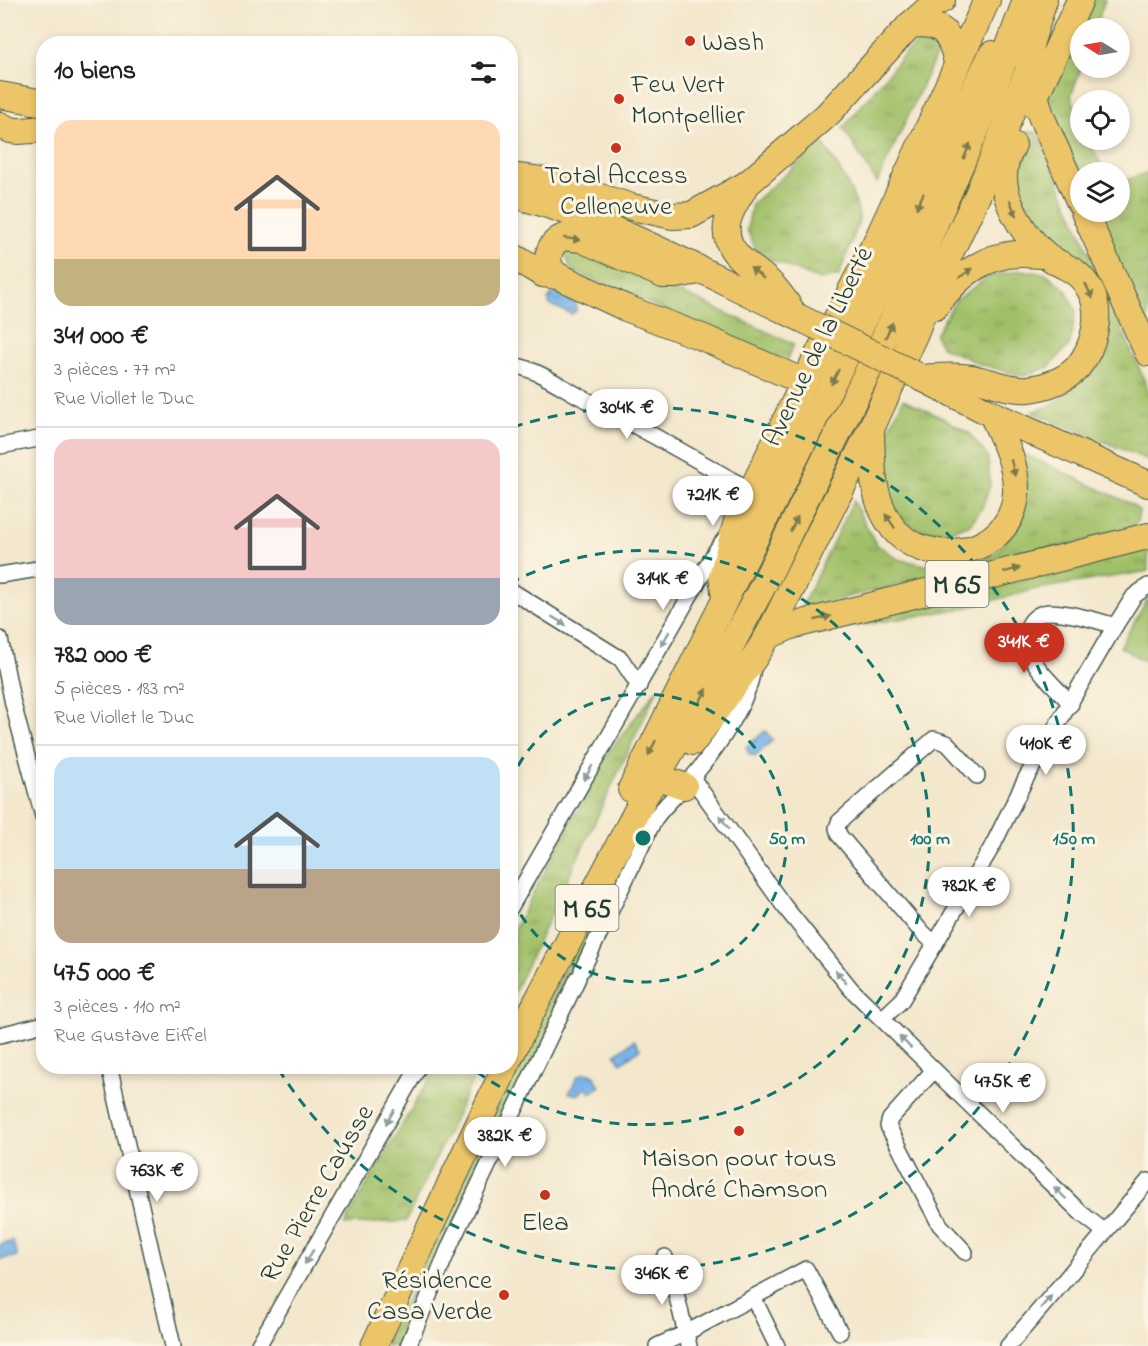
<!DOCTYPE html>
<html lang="fr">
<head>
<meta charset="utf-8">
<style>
  body { margin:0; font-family:"Indie Flower",sans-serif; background:#f6f6f6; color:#222; height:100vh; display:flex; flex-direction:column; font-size:22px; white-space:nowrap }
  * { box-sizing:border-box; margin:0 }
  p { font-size:20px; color:#767676 }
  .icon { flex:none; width:33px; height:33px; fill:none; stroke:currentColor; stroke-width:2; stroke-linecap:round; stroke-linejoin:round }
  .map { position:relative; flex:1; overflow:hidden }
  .drawer { position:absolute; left:36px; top:36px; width:482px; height:1038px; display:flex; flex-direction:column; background:#fff; border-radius:24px; box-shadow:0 3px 9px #0003 }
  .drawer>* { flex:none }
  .needle { width:39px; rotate:281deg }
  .buttons { position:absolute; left:1070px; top:18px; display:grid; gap:12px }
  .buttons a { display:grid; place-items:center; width:60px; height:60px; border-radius:50%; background:#fff; box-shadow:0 3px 9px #0003; font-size:30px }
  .price { position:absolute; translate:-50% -51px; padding:0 14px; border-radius:21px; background:#fff; color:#222; font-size:20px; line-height:39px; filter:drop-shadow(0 2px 3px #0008) }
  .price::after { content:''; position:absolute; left:50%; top:36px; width:18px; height:14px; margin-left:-9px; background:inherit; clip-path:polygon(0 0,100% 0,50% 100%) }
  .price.active { background:#c8321e; color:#fff }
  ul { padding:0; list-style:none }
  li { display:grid; align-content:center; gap:12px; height:318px; padding:0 18px }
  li+li { border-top:2px solid #e0e0e0 }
  li span { display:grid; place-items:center; height:186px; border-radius:18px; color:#555 }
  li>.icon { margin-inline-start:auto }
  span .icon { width:108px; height:108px; fill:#fffc; stroke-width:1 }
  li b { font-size:26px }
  h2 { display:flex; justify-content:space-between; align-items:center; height:72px; padding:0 18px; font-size:26px }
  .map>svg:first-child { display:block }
  .grass { fill:url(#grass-tufts); stroke:#607e4e; stroke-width:1.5 }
  .garden { fill:#a0c068; stroke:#607e4e; stroke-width:1.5 }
  .water { fill:url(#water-ripples); stroke:#4c788e; stroke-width:1.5 }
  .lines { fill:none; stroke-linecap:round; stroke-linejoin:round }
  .minor-casing { stroke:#3f564b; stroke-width:18 }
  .primary-casing { stroke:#3f564b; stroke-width:28 }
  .minor { stroke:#fff; stroke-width:15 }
  .primary { stroke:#edc569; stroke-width:26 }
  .primary-bridge-casing { stroke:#3f564b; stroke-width:28; stroke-linecap:butt }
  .primary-bridge { stroke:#edc569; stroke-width:26 }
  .oneway { fill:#7c7a4c }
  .oneway2 { fill:#8f9e9a }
  .ring { fill:none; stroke:#0f766e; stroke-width:3; stroke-dasharray:10 8 }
  .poi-dot { fill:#c8321e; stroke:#fcf5e5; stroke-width:2 }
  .labels { text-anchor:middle; stroke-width:6; stroke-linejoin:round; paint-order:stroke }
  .shield { fill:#fcf5e5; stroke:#617469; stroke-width:1.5 }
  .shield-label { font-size:26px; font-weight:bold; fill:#1f3d34 }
  .poi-label { font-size:27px; fill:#1f3d34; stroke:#fcf5e5 }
  .street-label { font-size:27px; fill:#1f3d34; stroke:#fcf5e5 }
  .centre { fill:#0f766e; stroke:#fcf5e5; stroke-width:3 }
  .ring-label { font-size:18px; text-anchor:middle; font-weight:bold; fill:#0f766e; stroke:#fcf5e5; stroke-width:6; stroke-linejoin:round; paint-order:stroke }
</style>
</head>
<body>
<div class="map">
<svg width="1148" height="1346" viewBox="0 0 1148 1346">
  <defs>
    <pattern id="grass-tufts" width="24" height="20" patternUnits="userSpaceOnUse" patternTransform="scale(1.5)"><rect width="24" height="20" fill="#a0c068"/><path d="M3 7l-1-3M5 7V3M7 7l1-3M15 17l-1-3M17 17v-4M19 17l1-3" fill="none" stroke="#829d56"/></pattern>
    <pattern id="water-ripples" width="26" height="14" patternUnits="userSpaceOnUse" patternTransform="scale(1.5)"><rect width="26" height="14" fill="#78b3e9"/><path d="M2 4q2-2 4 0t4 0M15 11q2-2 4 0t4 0" fill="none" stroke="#6293be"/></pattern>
  </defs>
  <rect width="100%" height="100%" fill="#fcf5e5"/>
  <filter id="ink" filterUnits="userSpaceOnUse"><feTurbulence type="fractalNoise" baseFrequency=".0167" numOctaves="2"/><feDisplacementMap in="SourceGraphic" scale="12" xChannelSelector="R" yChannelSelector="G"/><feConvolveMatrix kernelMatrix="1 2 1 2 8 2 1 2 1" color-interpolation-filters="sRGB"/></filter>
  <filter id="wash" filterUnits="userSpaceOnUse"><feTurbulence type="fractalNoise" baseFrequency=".008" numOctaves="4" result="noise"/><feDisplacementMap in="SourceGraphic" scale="24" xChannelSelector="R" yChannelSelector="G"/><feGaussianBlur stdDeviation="1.35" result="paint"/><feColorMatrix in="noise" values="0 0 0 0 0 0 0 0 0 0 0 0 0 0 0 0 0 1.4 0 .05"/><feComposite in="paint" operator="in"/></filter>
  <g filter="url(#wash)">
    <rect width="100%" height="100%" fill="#f3e7cc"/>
    <!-- grass -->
    <g class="grass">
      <polygon points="1087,0 1105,0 1095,28 1080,28 1081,68 1071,96 1080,120 1080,140 1088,140 1105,172 1080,172 1043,96"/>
      <polygon points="918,43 931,45 938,51 877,183 843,128 906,52"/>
      <polygon points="1028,132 1037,132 1148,389 1148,460 1032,412 1049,406 1063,397 1099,362 1106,336 1089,270 1082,260 1052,240 1025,207 1018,178"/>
      <path d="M822 142C833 158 859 199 859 218 859 226 842 265 839 276L819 280 758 254 747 230 752 204Z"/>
      <polygon points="1148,173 1148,332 1094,212 1119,212 1119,182"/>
      <polygon points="583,248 794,344 786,362 571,270 566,256 568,251"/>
      <polygon points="1021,270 1047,274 1066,290 1076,311 1070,344 1049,367 1023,376 980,364 942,347 935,335 956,300 988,277"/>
      <polygon points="903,399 937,415 969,433 988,457 990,486 981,510 970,524 949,532 926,531 902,522 887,491 883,442"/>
      <polygon points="1026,455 1131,504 1139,511 1137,522 1124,531 801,608 853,501 876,544 898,559 938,568 954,568 971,564 996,553 1017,527 1027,479"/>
      <polygon points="1148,548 1148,571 1036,589 965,608 801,635"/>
      <polygon points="658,688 510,1001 510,937 606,756"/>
      <polygon points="654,807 401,1346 385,1346 518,1062 628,842"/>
      <polygon points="437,1066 479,1067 406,1221 345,1225 359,1198"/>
    </g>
    <!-- garden -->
    <polygon class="garden" points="1147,600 1148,600 1148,663 1120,647"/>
    <!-- water -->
    <g class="water">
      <polygon points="556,293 576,304 576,312 574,311 572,314 550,305 548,300 551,295"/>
      <polygon points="765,731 773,740 755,756 749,754 746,747"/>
      <polygon points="634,1040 640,1049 621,1063 615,1055"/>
      <polygon points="585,1073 594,1075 600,1087 590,1093 586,1087 578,1095 569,1093 578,1076"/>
      <polygon points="13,1241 17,1256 0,1260 0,1244"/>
    </g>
  </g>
  <g filter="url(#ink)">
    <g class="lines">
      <defs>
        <g id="minor">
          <path d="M510 365C533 367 557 384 577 395 636 425 694 458 751 491"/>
          <polyline points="0,446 44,438"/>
          <polyline points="0,575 44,568"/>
          <polyline points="510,590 621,659 639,686"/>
          <polyline points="0,639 13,704 44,820"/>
          <path d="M1071 704C1058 689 1038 672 1029 653 1021 636 1028 612 1051 612 1071 613 1096 620 1115 626"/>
          <polyline points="692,778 784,906 851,989 1082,1214 1104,1231"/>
          <polyline points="510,908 715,552 727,536"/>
          <polyline points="935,944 919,929 839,835 837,828 839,822 934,739 947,743 977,776"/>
          <path d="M582 970 654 820C664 805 679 793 691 779 715 751 749 704 753 667"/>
          <polyline points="882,1019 901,1001 935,944 993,845 1026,778 1115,626 1134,596 1148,586"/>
          <polyline points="0,1035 44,1024"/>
          <polyline points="109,1066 173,1346"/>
          <polyline points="934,1070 890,1119 888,1126 940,1225 965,1252"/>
          <polyline points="665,1257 673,1281 689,1346"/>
          <polyline points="753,1297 777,1346"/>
          <polyline points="258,1346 419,1066"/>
          <polyline points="408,1346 451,1243 578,978"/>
          <polyline points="657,1346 686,1333 806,1269 840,1332"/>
          <path d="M1008 1346C1056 1292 1101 1236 1148 1181"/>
        </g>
        <g id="primary">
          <path d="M910 25C942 21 951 33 957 63"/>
          <polyline points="1032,84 1041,116 1080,203"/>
          <polyline points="0,95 44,103"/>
          <polyline points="1032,103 1080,0"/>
          <path d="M0 125C17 136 26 128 44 130"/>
          <polyline points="510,176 549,181 632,207 673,216 691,215 747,184 827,115 910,25 935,3 942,0"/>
          <path d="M747 184C731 208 714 233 740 258 750 268 763 275 772 285 780 293 786 303 792 311"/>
          <path d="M510 194C608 219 705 273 796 316"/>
          <polyline points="1084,212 1148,353"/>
          <polyline points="510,255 543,274 558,276 626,308 704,338 804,382"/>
          <path d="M558 276C542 265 547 243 564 237L581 239 663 275H676L700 271"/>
          <path d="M935 307C956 278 983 254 1021 254 1029 254 1037 255 1045 255"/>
          <path d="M921 378C939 377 958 375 976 379 994 382 1010 391 1029 389 1046 387 1066 380 1078 367 1094 347 1103 313 1090 290 1076 265 1062 269 1045 254 1025 237 1003 201 1004 175 1004 163 1008 155 1013 145"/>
          <polyline points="924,379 992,414 1148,484"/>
          <path d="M871 431C872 463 871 496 890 524 923 573 1014 556 1016 492 1017 464 1003 439 992 414"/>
          <polyline points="724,592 722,576 737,521 804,382 879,236 987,0"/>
          <polyline points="768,636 791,626 1148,536"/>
          <polyline points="693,742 754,658 768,636 871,429 915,333 927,302 978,194 1028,71 1030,45 1044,0"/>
          <polyline points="663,779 684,786"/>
          <polyline points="631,789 880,287 920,201 992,54"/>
          <polyline points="510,1057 531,1013 642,801 701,701 765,582 890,326 991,95 1026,0"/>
          <polyline points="374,1346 506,1066"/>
        </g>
      </defs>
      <!-- minor casing -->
      <use href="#minor" class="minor-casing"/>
      <!-- primary casing -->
      <use href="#primary" class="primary-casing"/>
      <!-- minor -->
      <use href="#minor" class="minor"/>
      <!-- primary -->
      <use href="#primary" class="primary"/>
      <defs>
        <polyline id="primary-bridge" points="796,316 916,375"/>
      </defs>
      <!-- primary-bridge casing -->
      <use href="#primary-bridge" class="primary-bridge-casing"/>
      <!-- primary-bridge -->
      <use href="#primary-bridge" class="primary-bridge"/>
    </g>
    <!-- one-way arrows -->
    <defs><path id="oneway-solid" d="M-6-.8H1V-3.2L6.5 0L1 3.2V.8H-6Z" transform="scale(1.5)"/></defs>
    <g class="oneway">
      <use href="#oneway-solid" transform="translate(967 151) rotate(-67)"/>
      <use href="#oneway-solid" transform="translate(920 201) rotate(115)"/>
      <use href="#oneway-solid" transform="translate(1013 208) rotate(68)"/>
      <use href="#oneway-solid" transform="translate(572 239) rotate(7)"/>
      <use href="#oneway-solid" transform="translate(757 273) rotate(-140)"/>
      <use href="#oneway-solid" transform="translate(966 273) rotate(-34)"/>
      <use href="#oneway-solid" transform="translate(1089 291) rotate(63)"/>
      <use href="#oneway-solid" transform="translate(889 330) rotate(-65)"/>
      <use href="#oneway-solid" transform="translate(835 377) rotate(116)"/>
      <use href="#oneway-solid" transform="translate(1013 468) rotate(76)"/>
      <use href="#oneway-solid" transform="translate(890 521) rotate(-125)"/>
      <use href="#oneway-solid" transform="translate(794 524) rotate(-64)"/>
      <use href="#oneway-solid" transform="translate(1012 570) rotate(-15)"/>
      <use href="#oneway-solid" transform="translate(823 618) rotate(-14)"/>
      <use href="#oneway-solid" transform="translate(703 696) rotate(-61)"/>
      <use href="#oneway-solid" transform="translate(652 748) rotate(116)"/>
    </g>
    <g class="oneway2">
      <use href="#oneway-solid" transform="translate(559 621) rotate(32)"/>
      <use href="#oneway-solid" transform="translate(665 639) rotate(120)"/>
      <use href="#oneway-solid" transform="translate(588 773) rotate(120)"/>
      <use href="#oneway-solid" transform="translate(724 822) rotate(-126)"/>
      <use href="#oneway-solid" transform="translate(841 977) rotate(-130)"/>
      <use href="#oneway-solid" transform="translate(905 1042) rotate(-135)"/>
      <use href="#oneway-solid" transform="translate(390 1117) rotate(120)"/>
      <use href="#oneway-solid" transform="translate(1060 1193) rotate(-136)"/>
      <use href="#oneway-solid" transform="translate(309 1257) rotate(121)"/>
      <use href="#oneway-solid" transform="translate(1046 1302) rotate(-49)"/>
    </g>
  </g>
  <!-- distance rings -->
  <g class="ring">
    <path d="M510 782A144 144 0 1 1 510 894"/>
    <path d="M510 583A287 287 0 1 1 470 1067"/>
    <path d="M513 427A431 431 0 1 1 279 1070"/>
  </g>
  <!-- markers -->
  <g class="poi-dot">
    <circle cx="690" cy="41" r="6"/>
    <circle cx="619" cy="99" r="6"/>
    <circle cx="616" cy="148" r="6"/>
    <circle cx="739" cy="1131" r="6"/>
    <circle cx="545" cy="1195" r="6"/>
    <circle cx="504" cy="1295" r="6"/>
  </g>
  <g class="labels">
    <!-- shield labels -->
    <g class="shield">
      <rect x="925.5" y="561" width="63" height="46" rx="4.5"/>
      <rect x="555.5" y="885" width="63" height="46" rx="4.5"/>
    </g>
    <g class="shield-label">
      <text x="957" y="593">M 65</text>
      <text x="587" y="917">M 65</text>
    </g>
    <!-- poi labels -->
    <g class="poi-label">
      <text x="702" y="50" text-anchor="start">Wash</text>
      <text x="631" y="92" text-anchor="start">Feu Vert<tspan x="631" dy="31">Montpellier</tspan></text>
      <text x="616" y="183">Total Access<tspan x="616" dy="31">Celleneuve</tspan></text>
      <text x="739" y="1166">Maison pour tous<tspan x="739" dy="31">André Chamson</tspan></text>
      <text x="545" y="1230">Elea</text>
      <text x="492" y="1288" text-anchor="end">Résidence<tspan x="492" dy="31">Casa Verde</tspan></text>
    </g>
    <!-- street labels -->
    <g class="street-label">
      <text transform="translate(817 346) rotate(-64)" y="9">Avenue de la Liberté</text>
      <text transform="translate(316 1193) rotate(-60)" y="9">Rue Pierre Causse</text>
    </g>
  </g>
  <circle cx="643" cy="838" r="9" class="centre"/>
  <g class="ring-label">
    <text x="787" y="844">50 m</text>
    <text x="930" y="844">100 m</text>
    <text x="1074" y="844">150 m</text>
  </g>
</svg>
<div class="buttons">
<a><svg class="needle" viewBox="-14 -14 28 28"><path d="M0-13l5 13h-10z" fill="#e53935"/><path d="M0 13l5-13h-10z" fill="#767676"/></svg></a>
<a><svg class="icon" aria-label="locate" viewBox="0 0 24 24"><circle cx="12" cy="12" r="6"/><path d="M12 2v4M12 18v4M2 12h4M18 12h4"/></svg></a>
<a><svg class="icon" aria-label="layers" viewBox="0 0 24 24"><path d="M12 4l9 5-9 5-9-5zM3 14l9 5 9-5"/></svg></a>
</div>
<b class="price" style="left:627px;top:440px">304K €</b>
<b class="price" style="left:713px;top:527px">721K €</b>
<b class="price" style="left:663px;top:611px">314K €</b>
<b class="price active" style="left:1024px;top:674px">341K €</b>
<b class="price" style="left:1046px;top:776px">410K €</b>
<b class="price" style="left:969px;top:918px">782K €</b>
<b class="price" style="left:1003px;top:1114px">475K €</b>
<b class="price" style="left:505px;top:1168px">382K €</b>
<b class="price" style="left:157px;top:1203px">763K €</b>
<b class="price" style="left:662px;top:1306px">346K €</b>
<section class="drawer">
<h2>10 biens<svg class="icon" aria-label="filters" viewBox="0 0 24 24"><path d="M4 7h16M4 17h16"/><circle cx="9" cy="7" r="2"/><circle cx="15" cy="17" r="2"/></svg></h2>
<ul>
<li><span style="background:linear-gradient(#ffd9b3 75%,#c2b280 0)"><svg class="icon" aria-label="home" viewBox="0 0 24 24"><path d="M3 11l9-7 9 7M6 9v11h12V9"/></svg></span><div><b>341 000 €</b><p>3 pièces · 77 m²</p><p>Rue Viollet le Duc</p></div></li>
<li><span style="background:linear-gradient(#f6c9c9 75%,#9aa5b1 0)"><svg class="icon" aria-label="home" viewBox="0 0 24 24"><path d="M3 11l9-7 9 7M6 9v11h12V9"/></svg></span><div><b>782 000 €</b><p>5 pièces · 183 m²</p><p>Rue Viollet le Duc</p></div></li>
<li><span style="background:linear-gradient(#bfe0f5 60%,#b9a48a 0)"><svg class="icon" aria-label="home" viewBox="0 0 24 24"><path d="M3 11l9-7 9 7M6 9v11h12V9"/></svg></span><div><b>475 000 €</b><p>3 pièces · 110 m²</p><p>Rue Gustave Eiffel</p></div></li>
</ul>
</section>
</div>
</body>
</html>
